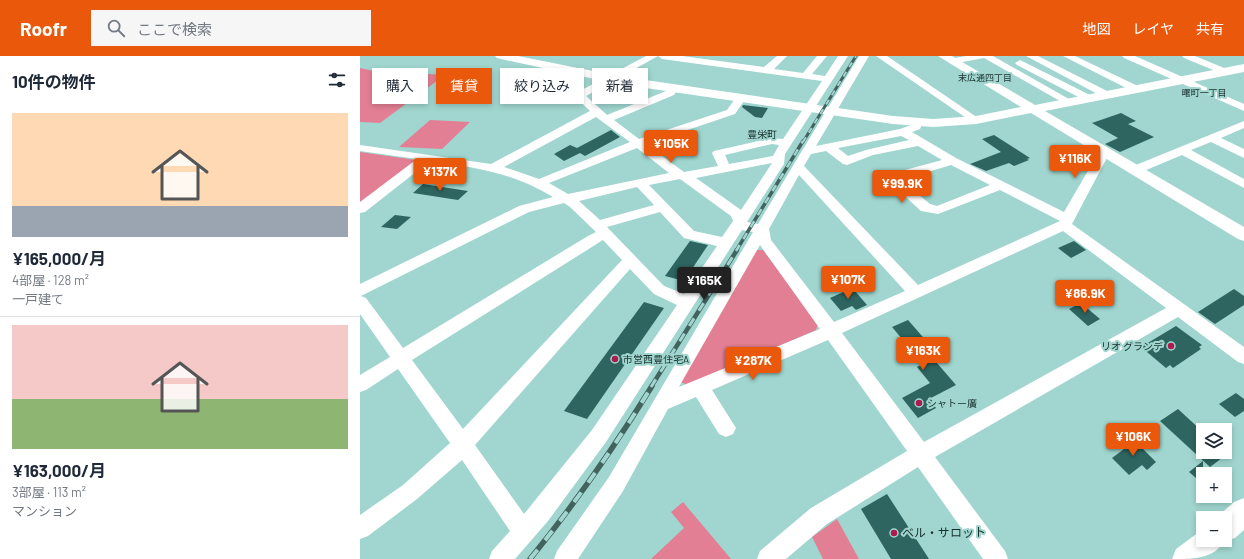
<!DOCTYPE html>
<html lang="ja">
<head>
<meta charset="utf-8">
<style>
  body { margin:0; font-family:Barlow,"Noto Sans JP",sans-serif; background:#f6f6f7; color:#1f2937; height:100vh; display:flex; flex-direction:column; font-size:15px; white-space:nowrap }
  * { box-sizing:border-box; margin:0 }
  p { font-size:13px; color:#747a83 }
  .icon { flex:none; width:22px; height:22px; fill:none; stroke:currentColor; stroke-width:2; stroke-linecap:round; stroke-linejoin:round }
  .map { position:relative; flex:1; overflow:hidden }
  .details { display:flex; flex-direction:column; background:#fff; width:360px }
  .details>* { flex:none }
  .guide { position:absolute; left:12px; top:12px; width:380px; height:36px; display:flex; gap:8px }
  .fabs { position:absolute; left:836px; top:367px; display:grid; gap:8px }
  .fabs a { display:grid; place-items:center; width:36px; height:36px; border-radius:0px; background:#fff; box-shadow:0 2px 6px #0003; font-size:20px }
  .price { position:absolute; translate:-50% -34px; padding:0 9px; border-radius:4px; background:#ea580c; color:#fff; font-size:13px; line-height:26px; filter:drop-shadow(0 1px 2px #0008) }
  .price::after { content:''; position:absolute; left:50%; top:24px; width:12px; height:9px; margin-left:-6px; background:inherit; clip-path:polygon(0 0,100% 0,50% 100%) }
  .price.active { background:#222; color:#fff }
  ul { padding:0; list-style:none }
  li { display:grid; align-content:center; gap:8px; height:212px; padding:0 12px }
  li+li { border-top:1px solid #e0e1e3 }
  li span { display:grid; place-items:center; height:124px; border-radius:0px; color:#555 }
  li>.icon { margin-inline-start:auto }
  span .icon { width:72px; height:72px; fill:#fffc; stroke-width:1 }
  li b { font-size:17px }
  h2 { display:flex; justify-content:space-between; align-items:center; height:48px; padding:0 12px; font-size:17px }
  .chip { padding:0 14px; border-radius:0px; background:#fff; box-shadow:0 2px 6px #0003; font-size:14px; line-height:36px }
  .chip.active { background:#ea580c; color:#fff }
  header { display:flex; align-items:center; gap:24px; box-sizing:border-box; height:56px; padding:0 20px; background:#ea580c; color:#fff }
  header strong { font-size:19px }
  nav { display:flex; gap:22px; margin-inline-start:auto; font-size:14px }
  .search { width:280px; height:36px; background:#f6f6f7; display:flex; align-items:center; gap:10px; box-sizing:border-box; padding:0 14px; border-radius:0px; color:#747a83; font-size:15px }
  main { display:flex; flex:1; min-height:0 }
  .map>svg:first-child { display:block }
  .green { fill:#e37f94 }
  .building { fill:#2e6560 }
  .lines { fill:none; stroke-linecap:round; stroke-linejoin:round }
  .minor { fill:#fff; fill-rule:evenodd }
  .tertiary { fill:#fff; fill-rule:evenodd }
  .rail-far3-casing { stroke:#43635f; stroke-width:3 }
  .rail-far2-casing { stroke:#43635f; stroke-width:3.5 }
  .rail-far1-casing { stroke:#43635f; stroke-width:4.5 }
  .rail-casing { stroke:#43635f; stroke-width:5.5 }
  .rail-far3 { stroke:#a0d6cf; stroke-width:2; stroke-dasharray:5.5; stroke-linecap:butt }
  .rail-far2 { stroke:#a0d6cf; stroke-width:2.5; stroke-dasharray:7; stroke-linecap:butt }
  .rail-far1 { stroke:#a0d6cf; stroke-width:3; stroke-dasharray:9; stroke-linecap:butt }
  .rail { stroke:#a0d6cf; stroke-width:4; stroke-dasharray:12; stroke-linecap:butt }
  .poi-dot { fill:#ac1a4e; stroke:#a0d6cf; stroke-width:1.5 }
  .labels { text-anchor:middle; stroke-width:4; stroke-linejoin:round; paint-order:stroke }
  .far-neighbourhood-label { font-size:9px; fill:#192f2d; stroke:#a0d6cf }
  .far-quarter-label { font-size:10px; fill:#192f2d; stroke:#a0d6cf }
  .poi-label { font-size:10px; fill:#192f2d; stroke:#a0d6cf; text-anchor:start }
  .near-poi-label { font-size:12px; fill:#192f2d; stroke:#a0d6cf; text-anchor:start }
</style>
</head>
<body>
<header>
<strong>Roofr</strong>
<div class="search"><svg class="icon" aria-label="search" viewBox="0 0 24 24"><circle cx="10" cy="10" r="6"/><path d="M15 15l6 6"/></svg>ここで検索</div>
<nav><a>地図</a><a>レイヤ</a><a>共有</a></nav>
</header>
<main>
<section class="details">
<h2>10件の物件<svg class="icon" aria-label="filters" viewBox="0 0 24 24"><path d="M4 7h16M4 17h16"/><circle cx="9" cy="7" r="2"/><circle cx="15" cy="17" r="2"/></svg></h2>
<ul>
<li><span style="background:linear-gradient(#ffd9b3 75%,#9aa5b1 0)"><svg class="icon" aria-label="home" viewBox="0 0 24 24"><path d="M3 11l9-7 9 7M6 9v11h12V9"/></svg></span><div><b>¥165,000/月</b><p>4部屋 · 128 m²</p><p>一戸建て</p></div></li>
<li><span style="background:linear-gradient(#f6c9c9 60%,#8fb573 0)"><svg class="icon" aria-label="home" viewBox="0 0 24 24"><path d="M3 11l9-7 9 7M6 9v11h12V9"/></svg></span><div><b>¥163,000/月</b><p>3部屋 · 113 m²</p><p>マンション</p></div></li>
</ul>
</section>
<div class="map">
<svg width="884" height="503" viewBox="0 0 884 503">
  <rect width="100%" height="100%" fill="#a0d6cf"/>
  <!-- green -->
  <g class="green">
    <polygon points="0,12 14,15 85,19 20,67 0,66"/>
    <polygon points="70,64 110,66 82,93 39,91"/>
    <polygon points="0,96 56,104 0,150"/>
    <polygon points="393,194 403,194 458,268 456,274 328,329 318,325"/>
    <polygon points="323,446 371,503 291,503 324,472 311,456"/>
    <polygon points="477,463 499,503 463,503 452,481"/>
  </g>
  <!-- building -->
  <g class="building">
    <polygon points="383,49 408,52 402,62 395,61 382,51"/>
    <polygon points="761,57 776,65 768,68 794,81 760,96 745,88 758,82 732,67"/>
    <polygon points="251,74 260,81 225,100 220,97 204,105 194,98 210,89 217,92"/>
    <polygon points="634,79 670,102 667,103 669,104 654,110 649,107 626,115 610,108 641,96 622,83"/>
    <polygon points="63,128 108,135 98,144 53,137"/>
    <polygon points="35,159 51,161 37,173 21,171"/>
    <polygon points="330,185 348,189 324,225 305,220"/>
    <polygon points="714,185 726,194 711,202 698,192"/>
    <polygon points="490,233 493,236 495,235 507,249 496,254 492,250 481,255 470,242"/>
    <polygon points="874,233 884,240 884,249 855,268 838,256"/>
    <polygon points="284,246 304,252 227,363 204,355"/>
    <polygon points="721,247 740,263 728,270 709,253"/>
    <polygon points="548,264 576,296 570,299 596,329 569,343 576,352 558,362 542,342 570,327 557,311 563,308 532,271"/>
    <polygon points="816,270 842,289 839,291 841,293 813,312 810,309 806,312 781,291"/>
    <polygon points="876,337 884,343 884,355 875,361 859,348"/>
    <polygon points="818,353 843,376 843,396 870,396 850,411 800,365"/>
    <polygon points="771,381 796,406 787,414 782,409 769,419 752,402 764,393 760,389"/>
    <polygon points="843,405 843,428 829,416"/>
    <polygon points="527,438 569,503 531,503 501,453"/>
  </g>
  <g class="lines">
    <!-- minor -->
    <g class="minor">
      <path d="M286 0H322L404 11 417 0H427L414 13 443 17 457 0H467L452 18 465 20 478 0H488L425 98 424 108 387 166 398 168 499 0H509L456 90 540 73 551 69 554 64H562L563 66 560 73 552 76 596 102 704 156 740 94H748L750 96 712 168 884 291V308L878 306 818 261 575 401 645 495 648 503H623L558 411 467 468 426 503H397L400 495 451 452 547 395 468 284 352 334 376 372 373 378 366 381 359 378 336 341 308 353 263 435 218 503H194L197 495 249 421 393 176 382 174 246 386 188 465 155 503H129L132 495 150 475 102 404 57 443 8 480 0 483V459L43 429 90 387 38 313 6 334 0 336V319L30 301 0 258V228L159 150 193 141C152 116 116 112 70 105L5 156 0 157V146L57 103 0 95V89L131 108 230 55 216 41 215 39 216 37ZM298 0 302 3 462 25 423 83 412 82 354 95 352 97 358 110 324 116 286 88 375 58 386 42 385 40H377L367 54 279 83 254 64 314 39 319 32 318 30H310L306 35 247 59 226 40ZM236 61 270 86 179 123 144 111ZM541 80 549 84 506 94 488 100 478 92ZM412 88 419 89 413 100 369 108 365 99ZM558 90 582 104 534 117 527 124 561 155 578 158 640 134 700 165 558 229 444 110 451 98 466 95 483 108 487 109 513 99ZM277 92 309 117 208 138 189 127ZM412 107 381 154 336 122ZM591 109 630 129 577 150 570 148 541 124ZM439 119 545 235 474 266 411 184 409 173ZM320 123 371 160 373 165 362 181 334 175 289 129ZM277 131 294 149 240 164 219 145ZM204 147 210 151 236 176 228 180 43 292 6 242 1 240 169 156ZM300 156 324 182 357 190 324 238 304 230 247 171ZM703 175 806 252 564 386 482 277ZM243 184 262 204 103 373 52 304ZM400 189 460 273 319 331 320 329ZM270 213 294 238 317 249 232 374 164 458 115 389Z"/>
      <polygon points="516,0 527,0 621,64 620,66 612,66"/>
      <polygon points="606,0 633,0 716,47 715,49 707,49 624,2 592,8 587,5 589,3"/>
      <polygon points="666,0 678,0 753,38 754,40 753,42 745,42"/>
      <polygon points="703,0 715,0 782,32 783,34 782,36 774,36"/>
      <polygon points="762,0 775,0 884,48 884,55 764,2"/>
      <polygon points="822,0 835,0 869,14 871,16 869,18 863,18 824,2"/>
      <polygon points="660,4 734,41 735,43 734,45 726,45 657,9 655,7"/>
      <polygon points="884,65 884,72 861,82 884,93 884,102 851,86 831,94 884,123 884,132 822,99 779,117 771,117 769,114 771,111"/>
    </g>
    <!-- tertiary -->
    <g class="tertiary">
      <polygon points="135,0 158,0 258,20 533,60 573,63 616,60 661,51 578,0 592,0 675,49 884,8 884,16 685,55 884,171 884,185 878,183 671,57 616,68 573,71 533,68 258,28 141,3 137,2"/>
      <path d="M884 442V474L875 482 864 485C854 503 834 503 812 503L816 493 843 473V484H865V462H856L874 446Z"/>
    </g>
    <defs>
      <polyline id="rail-far3" points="443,86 496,0"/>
      <polyline id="rail-far2" points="376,195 443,85"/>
      <polyline id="rail-far1" points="291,331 377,194"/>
      <path id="rail" d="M170 503C215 448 255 390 292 330"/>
    </defs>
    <!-- rail-far3 casing -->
    <use href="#rail-far3" class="rail-far3-casing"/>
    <!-- rail-far2 casing -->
    <use href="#rail-far2" class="rail-far2-casing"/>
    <!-- rail-far1 casing -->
    <use href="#rail-far1" class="rail-far1-casing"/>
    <!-- rail casing -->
    <use href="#rail" class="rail-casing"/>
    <!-- rail-far3 -->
    <use href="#rail-far3" class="rail-far3"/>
    <!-- rail-far2 -->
    <use href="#rail-far2" class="rail-far2"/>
    <!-- rail-far1 -->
    <use href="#rail-far1" class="rail-far1"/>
    <!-- rail -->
    <use href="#rail" class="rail"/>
  </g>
  <!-- markers -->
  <g class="poi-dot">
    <circle cx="811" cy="290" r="4"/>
    <circle cx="255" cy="303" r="4"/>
    <circle cx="559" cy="347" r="4"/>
    <circle cx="534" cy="477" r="4"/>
  </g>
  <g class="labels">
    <!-- far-neighbourhood labels -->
    <g class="far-neighbourhood-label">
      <text x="625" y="25">末広通四丁目</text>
      <text x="844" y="40">曙町一丁目</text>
    </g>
    <!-- far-quarter labels -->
    <g class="far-quarter-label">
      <text x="402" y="82">豊栄町</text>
    </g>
    <!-- poi labels -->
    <g class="poi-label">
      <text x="803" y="294" text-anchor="end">リオ グランデ</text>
      <text x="263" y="307">市営西豊住宅A</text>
      <text x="567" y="351">シャトー廣</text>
    </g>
    <!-- near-poi labels -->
    <g class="near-poi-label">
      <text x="542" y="481">ベル・サロット</text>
    </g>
  </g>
</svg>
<div class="fabs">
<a><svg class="icon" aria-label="layers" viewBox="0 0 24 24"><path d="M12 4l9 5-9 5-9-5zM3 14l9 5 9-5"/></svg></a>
<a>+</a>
<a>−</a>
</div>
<b class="price" style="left:311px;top:108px">¥105K</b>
<b class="price" style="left:715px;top:123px">¥116K</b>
<b class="price" style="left:80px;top:136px">¥137K</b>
<b class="price" style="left:542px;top:148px">¥99.9K</b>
<b class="price" style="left:488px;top:244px">¥107K</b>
<b class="price active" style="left:344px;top:245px">¥165K</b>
<b class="price" style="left:725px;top:258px">¥86.9K</b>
<b class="price" style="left:563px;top:315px">¥163K</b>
<b class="price" style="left:393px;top:325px">¥287K</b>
<b class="price" style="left:773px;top:401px">¥106K</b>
<div class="guide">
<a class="chip">購入</a>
<a class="chip active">賃貸</a>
<a class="chip">絞り込み</a>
<a class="chip">新着</a>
</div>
</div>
</main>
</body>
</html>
